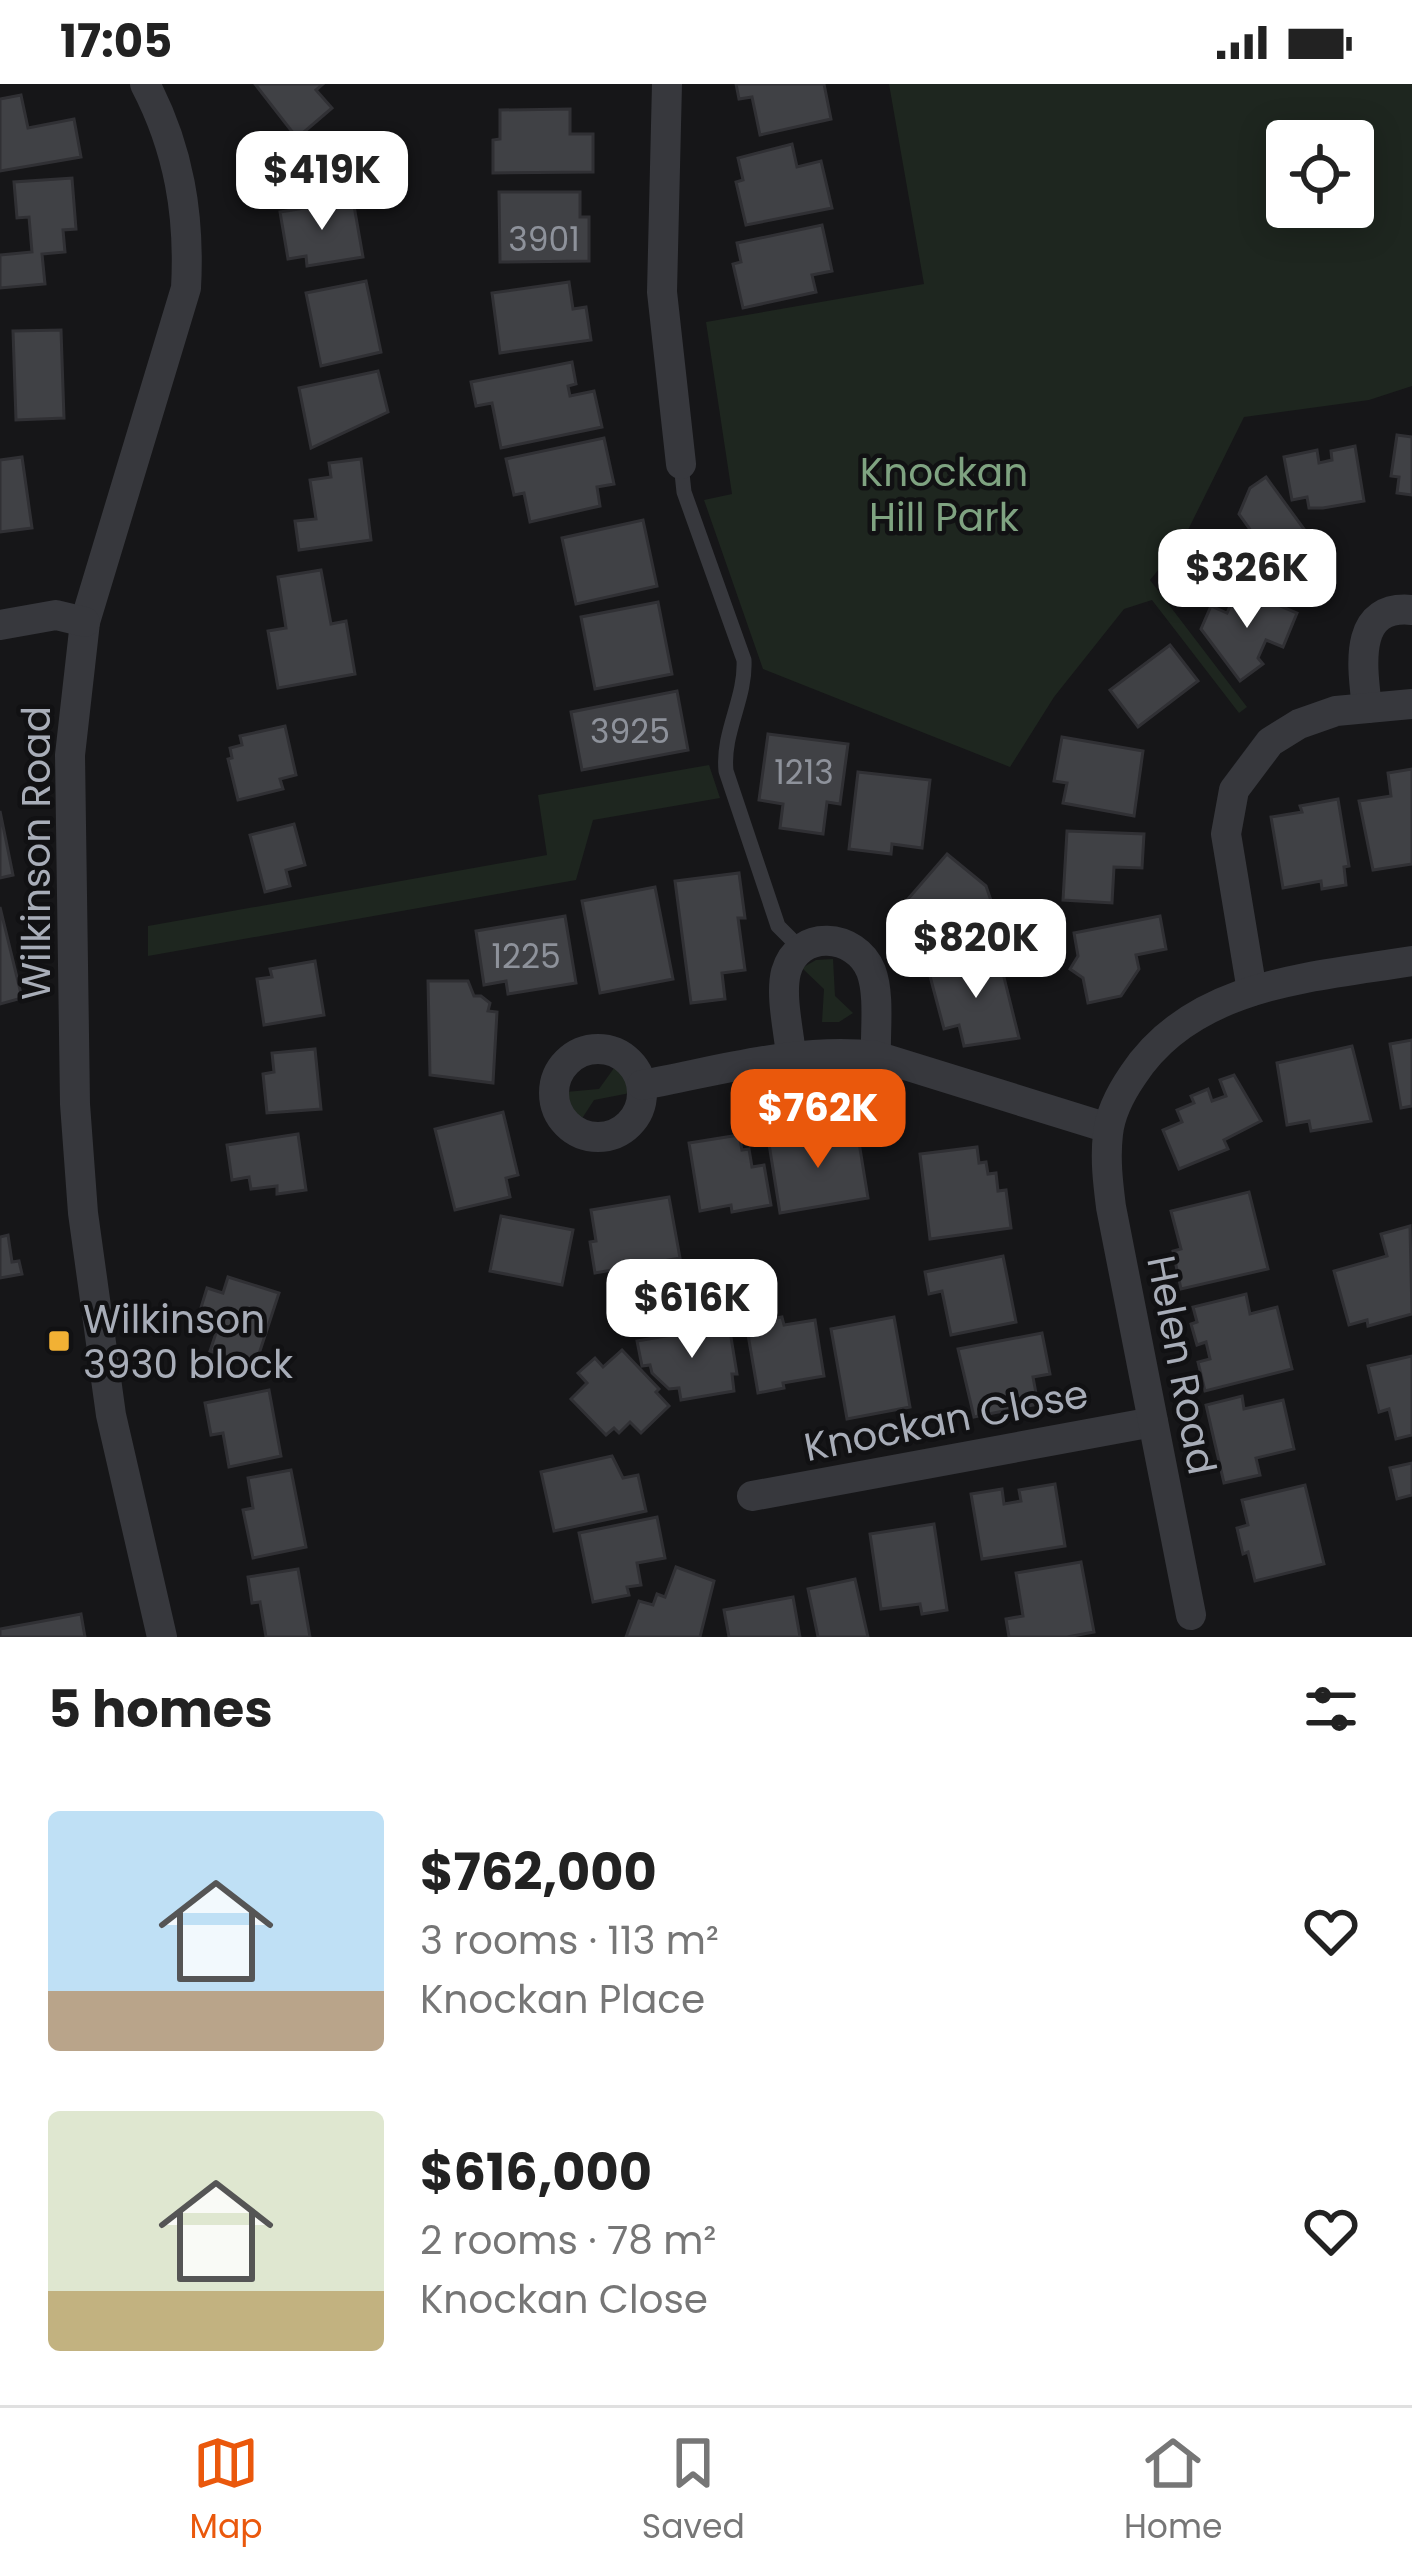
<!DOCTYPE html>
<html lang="en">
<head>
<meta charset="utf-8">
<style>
  body { margin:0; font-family:Poppins,sans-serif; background:#f2f2f2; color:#222; height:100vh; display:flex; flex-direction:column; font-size:45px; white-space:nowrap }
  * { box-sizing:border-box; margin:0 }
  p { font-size:39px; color:#767676 }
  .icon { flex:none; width:66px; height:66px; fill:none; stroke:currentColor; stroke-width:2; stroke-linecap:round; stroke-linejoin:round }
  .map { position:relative; height:1553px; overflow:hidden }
  .drawer { display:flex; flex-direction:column; background:#fff; flex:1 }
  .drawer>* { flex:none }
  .fabs { position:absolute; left:1266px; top:36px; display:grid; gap:24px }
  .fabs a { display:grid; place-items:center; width:108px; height:108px; border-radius:12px; background:#fff; box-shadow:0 6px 30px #0003; font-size:60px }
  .price { position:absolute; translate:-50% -102px; padding:0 27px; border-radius:24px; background:#fff; color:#222; font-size:39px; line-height:78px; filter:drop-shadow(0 3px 6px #0008) }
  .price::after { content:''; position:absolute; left:50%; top:72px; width:36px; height:27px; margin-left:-18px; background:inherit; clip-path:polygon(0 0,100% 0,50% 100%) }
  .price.on { background:#ea580c; color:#fff }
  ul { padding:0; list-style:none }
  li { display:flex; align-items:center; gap:36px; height:300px; padding:0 48px }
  li span { display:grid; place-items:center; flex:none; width:336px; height:240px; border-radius:12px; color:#555 }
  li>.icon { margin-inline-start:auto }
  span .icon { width:144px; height:144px; fill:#fffc; stroke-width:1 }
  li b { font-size:51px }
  h2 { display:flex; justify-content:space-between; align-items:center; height:144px; padding:0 48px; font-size:51px }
  .status { display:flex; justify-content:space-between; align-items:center; height:84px; padding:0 60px; background:#fff; direction:ltr }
  .status svg { height:33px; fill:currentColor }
  .tab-bar { display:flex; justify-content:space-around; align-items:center; height:168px; border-top:3px solid #e0e0e0; background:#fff; font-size:33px; color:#767676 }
  .tab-bar a { display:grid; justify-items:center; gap:6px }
  .tab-bar .on { color:#ea580c }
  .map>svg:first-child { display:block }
  .green { fill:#1e261f; fill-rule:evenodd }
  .building { fill:#404145; stroke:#303034; stroke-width:3 }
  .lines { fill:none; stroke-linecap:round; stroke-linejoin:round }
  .lane { stroke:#37383d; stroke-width:15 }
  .street { stroke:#37383d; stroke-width:30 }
  .poi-dot { fill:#f2b134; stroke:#111113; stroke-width:4.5 }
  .labels { text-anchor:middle; stroke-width:9; stroke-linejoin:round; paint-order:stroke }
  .number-label { font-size:33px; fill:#8e929b }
  .park-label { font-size:39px; fill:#7fa381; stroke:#111113 }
  .street-label { font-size:39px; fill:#a8adb8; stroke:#111113 }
  .poi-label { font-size:39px; fill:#a8adb8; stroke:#111113; text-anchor:start }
</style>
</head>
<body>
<div class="status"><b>17:05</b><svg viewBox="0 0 49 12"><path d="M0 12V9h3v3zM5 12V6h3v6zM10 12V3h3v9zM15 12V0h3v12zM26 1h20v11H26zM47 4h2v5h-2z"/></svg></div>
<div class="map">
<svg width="1412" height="1553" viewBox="0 0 1412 1553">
  <rect width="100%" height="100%" fill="#161618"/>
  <!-- green -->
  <g class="green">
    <path d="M889 0H1412V302L1369 316 1244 333 1183 456 1150 496 1247 623 1239 629 1152 516 1124 525 1054 613 1010 683 763 585 704 416 732 410 706 238 924 200ZM1287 57H1353V123H1287Z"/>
    <polygon points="709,681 720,714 593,736 576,796 148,872 148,842 547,771 538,711"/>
    <polygon points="833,875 835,912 853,929 839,938 822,938 824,905 802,884 816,876"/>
    <polygon points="617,980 627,992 630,1009 594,1016 581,1036 569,1025 566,1008 599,1005"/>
  </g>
  <!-- building -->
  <g class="building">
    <polygon points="255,0 323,0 316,6 332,24 297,54"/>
    <polygon points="736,0 824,0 831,35 760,51 752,13 739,15"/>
    <polygon points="21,11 28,44 74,35 81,73 0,87 0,15"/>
    <polygon points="570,25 570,50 593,50 593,88 493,89 493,56 500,55 500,26"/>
    <polygon points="792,60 797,83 821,77 832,124 746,141 736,98 743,96 738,74"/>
    <polygon points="72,94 76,145 63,146 65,168 42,170 45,200 0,204 0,171 32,168 29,133 17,134 14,98"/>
    <polygon points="499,108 580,108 580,133 589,133 589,177 500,178"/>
    <polygon points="353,116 363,173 307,182 306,172 288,175 280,128"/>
    <polygon points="822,141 832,187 812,191 816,208 743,224 733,180 741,178 737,159"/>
    <polygon points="366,197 381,268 321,282 306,209"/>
    <polygon points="569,198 573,225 586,223 591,256 500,269 492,209"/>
    <polygon points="61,246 64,334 16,336 13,247"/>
    <polygon points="572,278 576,300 568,302 570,312 594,307 602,343 501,364 492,319 476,322 471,298"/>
    <polygon points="378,287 388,328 311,364 299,304"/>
    <polygon points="1397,351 1412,353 1412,411 1397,409 1399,393 1391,392"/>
    <polygon points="604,354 614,400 597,403 600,422 530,438 524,409 514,411 506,375"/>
    <polygon points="1355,362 1364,417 1323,424 1309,424 1307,413 1292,416 1284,373 1317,366 1319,379 1332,376 1331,367"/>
    <polygon points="22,373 32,444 0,448 0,376"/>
    <polygon points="361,375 371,456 299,466 295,437 316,435 310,396 331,393 329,379"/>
    <polygon points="1266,393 1328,478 1292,504 1239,430 1250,404"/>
    <polygon points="643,436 657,502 576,520 562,454"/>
    <polygon points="321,486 331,540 346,537 355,590 278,604 268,547 286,544 278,493"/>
    <polygon points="1238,504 1297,529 1283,563 1266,556 1258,574 1263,580 1240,597 1201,545 1211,522 1227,529"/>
    <polygon points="658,518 672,590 595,605 581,533"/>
    <polygon points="1170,561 1198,597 1138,643 1110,606"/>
    <polygon points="677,607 688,666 582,686 571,628"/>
    <polygon points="285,642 296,691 280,695 283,705 238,716 228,675 232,674 230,664 242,661 240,652"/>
    <polygon points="768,650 848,660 840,720 827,718 823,750 780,744 783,720 759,716"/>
    <polygon points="1062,653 1143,667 1134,732 1063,719 1067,699 1054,697"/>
    <polygon points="1412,685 1412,780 1373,786 1359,717 1391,712 1388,689"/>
    <polygon points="858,688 930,696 922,764 892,760 891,770 849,765"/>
    <polygon points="1338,715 1349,782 1344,783 1346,801 1322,805 1321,797 1283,804 1271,733 1302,728 1300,722"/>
    <polygon points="0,727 13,791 0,794"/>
    <polygon points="294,740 305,781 286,786 290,802 265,808 250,751"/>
    <polygon points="1067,747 1144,750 1142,784 1114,783 1112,819 1063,816"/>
    <polygon points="947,770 986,802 1002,849 935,876 923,841 901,823"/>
    <polygon points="739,789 745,834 738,834 745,886 722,889 725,915 691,919 675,797"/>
    <polygon points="655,803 673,895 600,909 582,817"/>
    <polygon points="0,823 22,914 0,920"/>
    <polygon points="565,832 576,899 508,910 506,897 484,901 476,847"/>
    <polygon points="1160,832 1166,865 1136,871 1139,885 1121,912 1088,919 1083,894 1070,885 1078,872 1074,849"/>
    <polygon points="998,869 1019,954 964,962 959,941 944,945 930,892 952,887 950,881"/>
    <polygon points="315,877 324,931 264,941 257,895 272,893 270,885"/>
    <polygon points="428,897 468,897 474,912 481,912 490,919 488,927 497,928 493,999 430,991"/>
    <polygon points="1412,956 1412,1022 1401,1024 1390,960"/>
    <polygon points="1352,962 1371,1037 1311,1047 1309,1037 1287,1041 1277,979"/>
    <polygon points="315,965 321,1025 267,1029 263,990 274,988 272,969"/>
    <polygon points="1234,991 1261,1037 1224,1056 1228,1065 1179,1085 1163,1046 1182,1038 1177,1026 1194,1019 1191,1012 1208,1005 1212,1017 1226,1012 1220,996"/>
    <polygon points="503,1028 518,1091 506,1094 510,1113 455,1126 435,1045"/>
    <polygon points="857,1046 868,1114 780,1129 769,1060"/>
    <polygon points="298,1050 306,1106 277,1110 277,1102 251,1105 249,1093 232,1096 227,1061"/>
    <polygon points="739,1051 742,1066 749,1065 752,1083 764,1081 771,1121 732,1128 731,1121 700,1127 689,1059"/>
    <polygon points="977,1063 979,1079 986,1078 988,1090 996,1089 998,1107 1006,1106 1011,1144 930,1155 920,1070"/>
    <polygon points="1249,1108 1268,1185 1181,1205 1173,1167 1181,1165 1171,1127"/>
    <polygon points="669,1113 680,1174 595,1189 590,1158 596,1157 591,1126"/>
    <polygon points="501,1132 573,1146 562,1201 490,1187"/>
    <polygon points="1410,1142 1412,1230 1368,1242 1367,1236 1349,1241 1334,1187 1387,1172 1381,1150"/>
    <polygon points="8,1151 12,1178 19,1177 22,1190 0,1194 0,1153"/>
    <polygon points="1003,1172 1016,1238 951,1251 942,1207 929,1210 925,1188"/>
    <polygon points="228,1193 279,1209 255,1282 210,1267 220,1237 199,1230 207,1204 223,1209"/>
    <polygon points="1246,1210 1250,1230 1277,1223 1292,1285 1205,1307 1198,1278 1210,1275 1206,1258 1197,1261 1191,1240 1197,1238 1193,1223"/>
    <polygon points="782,1233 784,1241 815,1236 824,1292 783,1299 784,1304 758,1309 746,1239"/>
    <polygon points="894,1233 910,1323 847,1335 831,1245"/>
    <polygon points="729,1241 737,1290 732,1290 734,1307 681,1316 679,1304 669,1305 652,1289 650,1281 642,1282 637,1257"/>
    <polygon points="1042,1249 1050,1290 1033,1293 1038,1320 974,1333 958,1265"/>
    <polygon points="622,1266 659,1305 656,1308 669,1322 641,1349 630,1338 619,1349 614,1344 606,1351 571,1315 587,1299 578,1289 595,1274 603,1283"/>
    <polygon points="1412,1272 1412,1351 1396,1355 1389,1325 1379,1328 1368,1282"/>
    <polygon points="269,1306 281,1372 229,1383 223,1349 211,1351 205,1319"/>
    <polygon points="1242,1312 1244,1325 1283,1316 1294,1365 1256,1374 1260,1391 1224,1399 1206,1321"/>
    <polygon points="612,1372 623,1394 638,1391 646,1427 554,1447 541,1388"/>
    <polygon points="1412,1379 1412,1411 1397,1415 1390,1384"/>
    <polygon points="291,1386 306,1463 253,1474 243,1426 253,1424 248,1394"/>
    <polygon points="1055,1400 1065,1462 982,1475 971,1410 1002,1405 1004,1420 1021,1417 1019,1406"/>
    <polygon points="1305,1401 1324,1480 1255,1497 1248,1468 1243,1470 1237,1444 1248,1441 1242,1416"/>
    <polygon points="657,1433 665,1474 637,1479 641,1501 627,1503 629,1511 593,1518 579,1449"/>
    <polygon points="934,1440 947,1526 922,1530 920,1520 881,1525 870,1450"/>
    <polygon points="1081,1478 1094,1548 1067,1553 1009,1553 1006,1535 1023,1532 1016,1489"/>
    <polygon points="676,1483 714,1497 700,1553 626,1553 639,1517 653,1521 657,1510 665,1513"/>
    <polygon points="298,1485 310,1553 266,1553 260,1518 252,1519 248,1493"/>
    <polygon points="855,1495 868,1553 818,1553 808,1505"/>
    <polygon points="793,1513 800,1553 729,1553 724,1526"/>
    <polygon points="81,1530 85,1553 0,1553 0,1545"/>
  </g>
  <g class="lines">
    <!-- lane -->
    <path class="lane" d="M681 380 684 408 744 576C746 615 722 648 726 687L778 842 801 865"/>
    <!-- street -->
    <g class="street">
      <path d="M145 0C179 65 190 131 186 204L85 538 70 671 75 1020 83 1129 111 1331 162 1553"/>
      <polyline points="667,0 662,208 681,380"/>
      <polyline points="0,541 56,531 85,538"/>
      <path d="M1367 624C1363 586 1351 520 1412 526"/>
      <polyline points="1252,907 1226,750 1234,706 1270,658 1299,640 1336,627 1412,620"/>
      <circle cx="598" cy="1009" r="44"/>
      <path d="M791 972C789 947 780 912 786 888 798 844 856 849 871 887 880 911 875 947 876 972"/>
      <path d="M642 1001C719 987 797 963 876 972L1108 1044"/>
      <polyline points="752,1412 1153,1338"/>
      <path d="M1191 1531 1111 1123C1108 1099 1105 1075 1108 1050 1110 1030 1122 1007 1133 991 1193 899 1313 893 1412 877"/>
    </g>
  </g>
  <!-- markers -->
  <rect class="poi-dot" x="47" y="1245" width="24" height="24" rx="6"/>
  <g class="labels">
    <!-- number labels -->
    <g class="number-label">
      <text x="544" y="167">3901</text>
      <text x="630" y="659">3925</text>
      <text x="804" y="700">1213</text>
      <text x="526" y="884">1225</text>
    </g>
    <!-- park labels -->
    <g class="park-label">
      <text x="944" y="402">Knockan<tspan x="944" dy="45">Hill Park</tspan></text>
    </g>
    <!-- street labels -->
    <g class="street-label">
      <text transform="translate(36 769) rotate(-90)" y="14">Wilkinson Road</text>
      <text transform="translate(1182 1281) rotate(79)" y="14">Helen Road</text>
      <text transform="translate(946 1336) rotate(-11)" y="14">Knockan Close</text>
    </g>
    <!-- poi labels -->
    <g class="poi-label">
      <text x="83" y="1249">Wilkinson<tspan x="83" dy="45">3930 block</tspan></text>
    </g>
  </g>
</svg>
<div class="fabs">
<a><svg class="icon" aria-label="locate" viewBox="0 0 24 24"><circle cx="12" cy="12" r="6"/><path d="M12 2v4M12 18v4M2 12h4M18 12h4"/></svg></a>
</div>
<b class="price" style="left:322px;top:149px">$419K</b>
<b class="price" style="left:1247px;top:547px">$326K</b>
<b class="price" style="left:976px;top:917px">$820K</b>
<b class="price on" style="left:818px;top:1087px">$762K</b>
<b class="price" style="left:692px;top:1277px">$616K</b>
</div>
<section class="drawer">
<h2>5 homes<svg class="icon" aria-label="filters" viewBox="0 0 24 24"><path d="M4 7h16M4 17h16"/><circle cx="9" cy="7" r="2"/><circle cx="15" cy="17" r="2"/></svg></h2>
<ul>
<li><span style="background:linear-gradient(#bfe0f5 75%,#b9a48a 0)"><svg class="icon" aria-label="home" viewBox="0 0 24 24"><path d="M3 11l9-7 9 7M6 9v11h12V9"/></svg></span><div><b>$762,000</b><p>3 rooms · 113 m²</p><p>Knockan Place</p></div><svg class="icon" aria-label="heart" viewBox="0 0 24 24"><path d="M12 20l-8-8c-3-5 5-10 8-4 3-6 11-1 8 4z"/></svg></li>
<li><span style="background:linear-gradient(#dfe7d0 75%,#c2b280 0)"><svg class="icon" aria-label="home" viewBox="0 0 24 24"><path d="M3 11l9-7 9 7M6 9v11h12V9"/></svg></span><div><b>$616,000</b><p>2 rooms · 78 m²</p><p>Knockan Close</p></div><svg class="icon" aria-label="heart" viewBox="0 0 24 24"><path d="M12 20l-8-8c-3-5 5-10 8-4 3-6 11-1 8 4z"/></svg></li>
</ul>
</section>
<nav class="tab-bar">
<a class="on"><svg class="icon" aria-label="map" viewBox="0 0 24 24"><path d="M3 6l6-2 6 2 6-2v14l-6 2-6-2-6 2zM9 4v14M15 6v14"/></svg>Map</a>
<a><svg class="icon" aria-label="saved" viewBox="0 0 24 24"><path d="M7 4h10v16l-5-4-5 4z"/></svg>Saved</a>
<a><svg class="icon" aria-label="home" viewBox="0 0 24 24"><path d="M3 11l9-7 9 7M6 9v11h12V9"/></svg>Home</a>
</nav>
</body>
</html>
